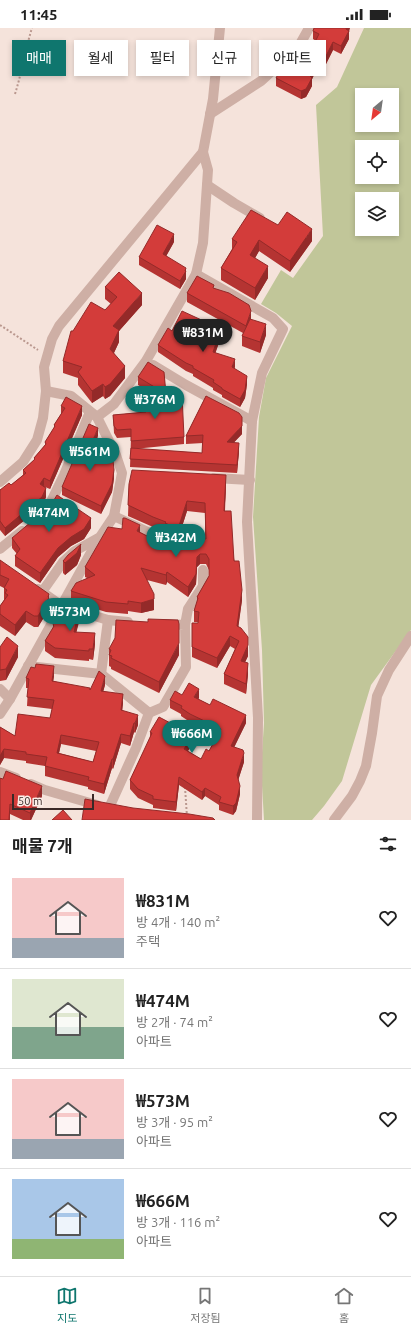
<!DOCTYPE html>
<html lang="ko">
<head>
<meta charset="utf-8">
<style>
  body { margin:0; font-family:Ubuntu,"Noto Sans KR",sans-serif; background:#f2f2f2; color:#222; height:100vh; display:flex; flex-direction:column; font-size:15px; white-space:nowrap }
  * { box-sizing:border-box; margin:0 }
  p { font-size:13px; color:#767676 }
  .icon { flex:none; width:22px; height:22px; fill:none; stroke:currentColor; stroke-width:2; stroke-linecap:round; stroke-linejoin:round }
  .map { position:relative; height:792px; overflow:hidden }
  .sheet { display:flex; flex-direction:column; background:#fff; flex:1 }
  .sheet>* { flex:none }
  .banner { position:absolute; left:12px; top:12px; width:387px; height:36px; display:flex; gap:8px }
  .needle { width:26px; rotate:209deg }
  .tools { position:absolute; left:355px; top:60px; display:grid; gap:8px }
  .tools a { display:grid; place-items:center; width:44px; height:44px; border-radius:0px; background:#fff; box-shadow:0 2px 6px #0003; font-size:20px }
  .scale { position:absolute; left:12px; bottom:10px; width:82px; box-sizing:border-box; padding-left:4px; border:2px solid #3a2927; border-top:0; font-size:11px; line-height:14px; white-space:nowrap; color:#3a2927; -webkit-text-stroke:3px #fceee8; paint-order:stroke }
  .price { position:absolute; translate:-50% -34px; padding:0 9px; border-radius:14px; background:#0f766e; color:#fff; font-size:13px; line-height:26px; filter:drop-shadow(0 1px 2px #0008) }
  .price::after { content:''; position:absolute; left:50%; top:24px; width:12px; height:9px; margin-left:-6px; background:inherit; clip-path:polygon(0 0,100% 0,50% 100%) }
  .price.selected { background:#222; color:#fff }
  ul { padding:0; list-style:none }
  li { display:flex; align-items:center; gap:12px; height:100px; padding:0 12px }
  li+li { border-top:1px solid #e0e0e0 }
  li span { display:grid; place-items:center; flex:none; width:112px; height:80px; border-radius:0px; color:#555 }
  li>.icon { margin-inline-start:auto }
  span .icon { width:48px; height:48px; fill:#fffc; stroke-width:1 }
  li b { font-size:17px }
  h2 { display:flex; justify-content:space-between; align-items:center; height:48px; padding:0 12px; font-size:17px }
  .pill { padding:0 14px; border-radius:0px; background:#fff; box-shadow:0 2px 6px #0003; font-size:14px; line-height:36px }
  .pill.selected { background:#0f766e; color:#fff }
  .status { display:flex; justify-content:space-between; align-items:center; height:28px; padding:0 20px; background:#fff; direction:ltr }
  .status svg { height:11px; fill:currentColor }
  .tab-bar { display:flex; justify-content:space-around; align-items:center; height:56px; border-top:1px solid #e0e0e0; background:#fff; font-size:11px; color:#767676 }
  .tab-bar a { display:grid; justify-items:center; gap:2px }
  .tab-bar .selected { color:#0f766e }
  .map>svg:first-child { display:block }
  .green { fill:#c1c699; fill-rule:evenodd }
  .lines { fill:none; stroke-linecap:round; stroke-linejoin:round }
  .path { stroke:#ba988f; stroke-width:2; stroke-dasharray:2 2; stroke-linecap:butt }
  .minor { stroke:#ceafa5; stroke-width:10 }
  .wall { fill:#b53432; fill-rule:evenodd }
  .shaded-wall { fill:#942a29 }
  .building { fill:#d33c3a; stroke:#942a29; fill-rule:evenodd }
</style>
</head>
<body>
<div class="status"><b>11:45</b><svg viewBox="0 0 49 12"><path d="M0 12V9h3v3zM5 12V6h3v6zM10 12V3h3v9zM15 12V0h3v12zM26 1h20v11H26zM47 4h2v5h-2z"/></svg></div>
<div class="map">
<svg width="411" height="792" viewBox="0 0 411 792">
  <rect width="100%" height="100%" fill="#f5e3db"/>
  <!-- green -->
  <path class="green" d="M364 0H411V602L371 657 342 753 324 778 312 792H264L261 740 264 695 262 622 253 489 259 389 266 350 292 298 276 285 261 276 281 242 293 250 323 208 316 77 337 59ZM362 67H392V97H362ZM362 119H392V149H362ZM362 171H392V201H362Z"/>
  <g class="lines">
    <!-- path -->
    <g class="path">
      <path d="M15 66C22 44 25 22 32 0"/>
      <polyline points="0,297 38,322"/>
      <polyline points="185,759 187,789"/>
    </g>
    <!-- minor -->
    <g class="minor">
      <polyline points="210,86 261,53 299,18 309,0"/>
      <polyline points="207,157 234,175 260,190"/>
      <polyline points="196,246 273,290 283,301 262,345 252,393 247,494 258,690 257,792"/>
      <polyline points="153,337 186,357 252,393"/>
      <polyline points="97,389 114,376 146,333 196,246 203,215 208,142 203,124 213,71 220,0"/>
      <polyline points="214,450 250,452"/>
      <polyline points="0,454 23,434 37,412 43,390 46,363 44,339 52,311 59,298 203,124"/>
      <polyline points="114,488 169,514"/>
      <polyline points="39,489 47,482 64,447 90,384"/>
      <polyline points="0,521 22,503"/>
      <polyline points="38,561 62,578 108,592 128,594"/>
      <polyline points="42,564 63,534 75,523 100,509 114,488 122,445 116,427 97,389 71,368 46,363"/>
      <polyline points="185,597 188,581 203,558 203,542"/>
      <polyline points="28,638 101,646 149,685 136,720 109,780"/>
      <polyline points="101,646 108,592"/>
      <polyline points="0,661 10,671"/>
      <polyline points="149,685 163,679 186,639 185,597 166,596"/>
      <polyline points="0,686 10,671 99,510"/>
      <polyline points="0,744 16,750"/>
      <polyline points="31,756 45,762 97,777"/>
      <polyline points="334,792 352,768 360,753 366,738 372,705 377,668 389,642 411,608"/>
    </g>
  </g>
  <!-- wall -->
  <g class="wall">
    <polygon points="313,3 349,4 349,11 341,26 333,22 324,40 319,37 312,51 312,58 306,69 301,71 276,58 276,50 289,38 308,28 316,13 313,11"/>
    <polygon points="278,197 312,213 290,244 259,223 255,230 268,250 255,272 221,252 221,240 232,221 232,211"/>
    <polygon points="174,214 166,228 186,248 186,251 180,261 139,237 139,229"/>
    <polygon points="105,259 142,277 119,303 119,314 114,325 125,350 110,368 105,371 103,368 92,375 78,357 78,350 63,345 63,333 111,276 105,271"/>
    <polygon points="214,261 251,291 266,307 260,325 242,318 242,308 243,305 187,274 187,265"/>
    <polygon points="172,303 221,309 215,325 235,339 234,340 247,356 245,370 240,379 222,369 222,367 213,362 213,360 193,348 193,346 186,343 158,324 158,317"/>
    <polygon points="164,344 166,368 184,409 184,416 134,421 202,425 203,415 186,416 186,408 206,368 242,406 234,414 239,423 237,445 130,439 131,409 117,410 114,405 113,387 146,384 145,369 156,368 138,357 138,349"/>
    <polygon points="61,378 82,387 50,461 45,459 46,469 42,478 5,508 0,502 0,462 11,457 23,447 23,442 34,432 34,430 45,417 45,414 54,400 54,397 61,386"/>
    <polygon points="98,408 93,421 93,425 107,432 114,450 112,464 101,486 62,467 62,459"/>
    <polygon points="129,456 226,457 225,483 242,572 238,599 248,628 245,634 248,646 246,666 224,656 224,646 235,621 230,618 217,640 192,629 192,595 198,595 198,594 194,594 194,583 197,574 197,569 209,548 209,542 206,536 200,536 197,539 196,556 188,569 167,554 166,557 147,552 154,582 141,585 128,583 128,586 106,584 71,573 71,563 87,550 85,549 85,539 140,504 155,512 179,515 205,511 205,485 187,483 178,511 165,505 165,503 153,499 128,488"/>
    <polygon points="91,500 84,511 71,518 58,529 40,555 15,538 15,528 17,526 12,520 12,510"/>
    <polygon points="81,527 77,537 65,547 63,545 63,533"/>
    <polygon points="0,532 49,577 49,581 38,599 34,599 26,594 15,608 0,598 0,578 4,572 4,560 0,558"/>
    <polygon points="80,590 76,604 95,616 93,632 89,631 89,633 55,630 45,623 45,613 53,601 53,597"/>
    <polygon points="0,619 18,629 6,652 0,653"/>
    <polygon points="109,621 179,627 159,665 111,641 111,639 109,638"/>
    <path d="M54 648 53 653 90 662 105 657 103 663 123 675 122 683 138 697 135 705 134 704 130 718 121 715 113 741 112 740 104 766 88 761V759L45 748V738L26 735V733L4 730 0 737V699L15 708 50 690 52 681 27 678 28 660H26V650ZM61 716 96 723 93 734 59 725Z"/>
    <polygon points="182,667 199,670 198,671 246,695 234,719 244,734 238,752 240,766 236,783 233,787 219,782 219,777 205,768 202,772 179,757 176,783 153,780 153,777 138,770 130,761 130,752 150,711 150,704 193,715 188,723 201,731 209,723 217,708 190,694 181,688 181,686 170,680 170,672"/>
    <polygon points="0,750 42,768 31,792 23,792 10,786 10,792 0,792"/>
  </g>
  <!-- shaded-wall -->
  <g class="shaded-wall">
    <polygon points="346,0 350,0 349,4 349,11 341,26 341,18"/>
    <polygon points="333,14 333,22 324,40 324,32"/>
    <polygon points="319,29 319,37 312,51 312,58 306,69 301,71 301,63 310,48"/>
    <polygon points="312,201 312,213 290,244 290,233"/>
    <polygon points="174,206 174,214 163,234 163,226"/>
    <polygon points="259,212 259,223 250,239 250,227"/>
    <polygon points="268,238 268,250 255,272 255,260"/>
    <polygon points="186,240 186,251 180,261 180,253"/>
    <polygon points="142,265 142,277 119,303 119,314 110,333 110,321 113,298"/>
    <polygon points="251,283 251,292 246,307 246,298"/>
    <polygon points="266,296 266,307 260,325 260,314"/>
    <polygon points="221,301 221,309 213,332 213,324"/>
    <polygon points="235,331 235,339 232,347 232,339"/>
    <polygon points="125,338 125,350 110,368 105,371 105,359"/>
    <polygon points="247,348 247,356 245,370 240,379 240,371"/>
    <polygon points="103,356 103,368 92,375 92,363"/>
    <polygon points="82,378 82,387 50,461 50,453"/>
    <polygon points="242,398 242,406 227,422 227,414"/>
    <polygon points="98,400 98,408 93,421 93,428 91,426 90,419"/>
    <polygon points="239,415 239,423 237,445 237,437"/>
    <polygon points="114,442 114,450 112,464 101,486 101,478"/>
    <polygon points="226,447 226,457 224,494 224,483"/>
    <polygon points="44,450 44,458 40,456"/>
    <polygon points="46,460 46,469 42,478 5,508 5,500"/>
    <polygon points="187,473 187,483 178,511 178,501"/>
    <polygon points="91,490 91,500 84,511 71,518 58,529 40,555 40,545 58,520"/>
    <polygon points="140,497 140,508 137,503"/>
    <polygon points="81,516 81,527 77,537 65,547 65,535"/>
    <polygon points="200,526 200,536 197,539 196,556 188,569 188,559 197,529"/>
    <polygon points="167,544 167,554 166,557 166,547"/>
    <polygon points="242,562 242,572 237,609 237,598"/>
    <polygon points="49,566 49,581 38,599 38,588"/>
    <polygon points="154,571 154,582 141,585 141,575"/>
    <polygon points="80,580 80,590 74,614 74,604"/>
    <polygon points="26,583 26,594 15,608 15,597"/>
    <polygon points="95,605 95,616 93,632 93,621"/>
    <polygon points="230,608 230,618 217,640 217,630"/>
    <polygon points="179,615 179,627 159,665 159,654"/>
    <polygon points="248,617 248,628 241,643 241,633"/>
    <polygon points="18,618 18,629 6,652 6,641"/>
    <polygon points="248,635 248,646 246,666 246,656"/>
    <polygon points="54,638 54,648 52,662 52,653"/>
    <polygon points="105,648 105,657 101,672 101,663"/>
    <polygon points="199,661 199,670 194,678 194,669"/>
    <polygon points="123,666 123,675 121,692 121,682"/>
    <polygon points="138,687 138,697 135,705 135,695"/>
    <polygon points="246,687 246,695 231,726 231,718"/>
    <polygon points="134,695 134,704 130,718 130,708"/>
    <polygon points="121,706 121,715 113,741 113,731"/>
    <polygon points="61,707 61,716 57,734 57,725"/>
    <polygon points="193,707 193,715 184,729 184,721"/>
    <polygon points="4,721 4,730 0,737 0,728"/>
    <polygon points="244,725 244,734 237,756 237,747"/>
    <polygon points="112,731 112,740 104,766 104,756"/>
    <polygon points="179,749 179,757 176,783 176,774"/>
    <polygon points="42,758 42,768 31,792 30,792 30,785"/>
    <polygon points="240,758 240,766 236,783 233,787 233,778"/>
    <polygon points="205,760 205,768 202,772 202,764"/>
  </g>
  <!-- building -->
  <g class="building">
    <polygon points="314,0 346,0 346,1 349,3 341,18 333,14 324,32 319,29 310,48 312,50 306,61 301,63 276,50 284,35 289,38 297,23 308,28 319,6 313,3"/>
    <polygon points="251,182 278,197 287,184 312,201 290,233 259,212 250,227 268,238 255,260 221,240 237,214 232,211"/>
    <polygon points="157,197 174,206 163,226 186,240 185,243 186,243 180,253 139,229"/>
    <polygon points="119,244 142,265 113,298 119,302 110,321 125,338 110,356 105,359 103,356 92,363 78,344 82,339 63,333 71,303 73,303 91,274 105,282 117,269 105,259"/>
    <polygon points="197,248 214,257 213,260 229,265 249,277 251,283 246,298 187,265"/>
    <polygon points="182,283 221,301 213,324 235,331 232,339 247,348 245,362 240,371 222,361 222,360 213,354 214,352 193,340 193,338 186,335 158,317 168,300 172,303"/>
    <polygon points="250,291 266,296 260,314 242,308"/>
    <polygon points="148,334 164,344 166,366 138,349"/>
    <polygon points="182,367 184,409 131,413 131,401 117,402 114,398 113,387 146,384 145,369"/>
    <polygon points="206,368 239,385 242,389 242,398 227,414 239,415 237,437 130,431 131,420 202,425 203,407 186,408"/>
    <polygon points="66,369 82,378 50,453 44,450 40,456 46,460 42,469 5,500 0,493 0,462 9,455 11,457 26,445 23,442 35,431 34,430 46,416 45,414 55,398 54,397 65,380 61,378"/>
    <polygon points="89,396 98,400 90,419 93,420 91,425 107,428 106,431 113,432 114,442 112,456 101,478 62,459"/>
    <polygon points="132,442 226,447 224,483 231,483 234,533 239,533 242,562 237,598 241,600 248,609 248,617 241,633 248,635 246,656 224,646 239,613 230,608 217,630 192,619 192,595 198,595 199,584 194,583 198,570 197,569 209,548 209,531 206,526 200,526 197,529 196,546 188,559 167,544 166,547 141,540 154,566 154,571 141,575 128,573 128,576 106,574 71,563 76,555 95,547 85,539 108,499 122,501 123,490 125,490 140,497 137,503 155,512 159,506 179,515 183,514 185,509 206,511 205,475 187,473 178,501 165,495 166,494 153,489 128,477 129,456"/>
    <polygon points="57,467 91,490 84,501 71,509 58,520 40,545 15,528 20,521 12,510 51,477"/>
    <polygon points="81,516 77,525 65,535 63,533 68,527"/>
    <polygon points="0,532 49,566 48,569 49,570 38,588 34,588 26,583 15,597 0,586 0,578 8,567 5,565 7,562 4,560 9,551 0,547"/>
    <polygon points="69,577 80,580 74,604 95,605 93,621 89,621 89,623 55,620 45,613 54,598 53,597 61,581"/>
    <polygon points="148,591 178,592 179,596 179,615 159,654 111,630 112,628 109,627 111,622 109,621 115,610 116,592 148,594"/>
    <polygon points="7,609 18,618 6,641 0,642 0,619"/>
    <path d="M36 636 54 638 52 653 90 660V662L99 643 105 648 101 663 123 666 121 682 138 687 135 695H134L130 708 121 706 113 731H112L104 756 88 752 89 749 45 738 47 729 26 726V724L4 721 0 728V699L15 708 18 686 50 690 54 672 27 669 29 651 26 650 31 639 35 640ZM61 707 99 714 93 734 57 725Z"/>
    <polygon points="189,655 199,661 194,669 210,677 213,671 246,687 231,718 243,722 244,725 237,747 240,758 236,775 233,778 219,774 221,769 205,760 202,764 179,749 176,774 153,771 153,768 138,761 130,752 152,705 150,704 159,689 193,707 184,721 201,731 206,721 209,723 221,701 190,686 181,680 182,678 170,672 175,663 182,667"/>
    <polygon points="6,743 42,758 30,785 10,776 9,792 0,792 0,750 3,751"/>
    <polygon points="85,771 133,780 189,786 213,790 215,792 82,792"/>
    <polygon points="63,782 72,792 52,792"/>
  </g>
</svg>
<div class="tools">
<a><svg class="needle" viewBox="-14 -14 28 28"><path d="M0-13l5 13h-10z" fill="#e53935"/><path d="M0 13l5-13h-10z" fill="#767676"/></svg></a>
<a><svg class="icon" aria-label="locate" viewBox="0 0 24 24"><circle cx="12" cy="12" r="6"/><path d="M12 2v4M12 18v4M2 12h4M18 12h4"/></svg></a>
<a><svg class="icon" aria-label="layers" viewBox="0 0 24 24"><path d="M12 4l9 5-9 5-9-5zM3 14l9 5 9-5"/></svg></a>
</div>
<div class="scale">50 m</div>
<b class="price selected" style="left:203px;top:325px">₩831M</b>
<b class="price" style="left:155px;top:392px">₩376M</b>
<b class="price" style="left:90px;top:444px">₩561M</b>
<b class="price" style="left:49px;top:505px">₩474M</b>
<b class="price" style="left:176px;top:530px">₩342M</b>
<b class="price" style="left:70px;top:604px">₩573M</b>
<b class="price" style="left:192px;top:726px">₩666M</b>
<div class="banner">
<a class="pill selected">매매</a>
<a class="pill">월세</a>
<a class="pill">필터</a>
<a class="pill">신규</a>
<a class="pill">아파트</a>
</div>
</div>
<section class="sheet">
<h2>매물 7개<svg class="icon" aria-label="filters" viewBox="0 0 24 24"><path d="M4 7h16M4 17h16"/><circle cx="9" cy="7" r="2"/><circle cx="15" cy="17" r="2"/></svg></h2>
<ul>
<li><span style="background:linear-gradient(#f6c9c9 75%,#9aa5b1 0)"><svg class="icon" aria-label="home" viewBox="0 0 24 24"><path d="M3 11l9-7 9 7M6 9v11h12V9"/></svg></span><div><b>₩831M</b><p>방 4개 · 140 m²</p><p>주택</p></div><svg class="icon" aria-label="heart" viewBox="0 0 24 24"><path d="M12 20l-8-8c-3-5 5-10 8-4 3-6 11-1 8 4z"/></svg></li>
<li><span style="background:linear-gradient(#dfe7d0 60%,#7fa58c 0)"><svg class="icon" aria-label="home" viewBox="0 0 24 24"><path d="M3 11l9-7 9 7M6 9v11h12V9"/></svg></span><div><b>₩474M</b><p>방 2개 · 74 m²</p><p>아파트</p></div><svg class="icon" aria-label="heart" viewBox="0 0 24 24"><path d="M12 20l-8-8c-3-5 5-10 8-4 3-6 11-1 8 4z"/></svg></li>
<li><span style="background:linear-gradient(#f6c9c9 75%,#9aa5b1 0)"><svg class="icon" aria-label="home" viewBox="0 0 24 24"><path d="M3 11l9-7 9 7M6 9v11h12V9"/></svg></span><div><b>₩573M</b><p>방 3개 · 95 m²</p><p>아파트</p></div><svg class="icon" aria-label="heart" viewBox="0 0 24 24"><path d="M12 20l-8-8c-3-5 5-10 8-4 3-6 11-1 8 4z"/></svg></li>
<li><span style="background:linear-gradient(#a9c7e8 75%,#8fb573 0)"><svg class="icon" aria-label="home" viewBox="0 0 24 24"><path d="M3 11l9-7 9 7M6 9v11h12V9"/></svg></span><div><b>₩666M</b><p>방 3개 · 116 m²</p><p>아파트</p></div><svg class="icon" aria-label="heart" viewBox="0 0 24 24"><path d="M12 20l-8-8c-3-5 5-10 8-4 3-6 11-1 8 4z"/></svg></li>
</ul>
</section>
<nav class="tab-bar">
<a class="selected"><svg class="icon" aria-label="map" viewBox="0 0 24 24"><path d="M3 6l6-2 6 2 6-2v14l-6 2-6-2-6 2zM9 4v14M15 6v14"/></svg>지도</a>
<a><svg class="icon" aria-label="saved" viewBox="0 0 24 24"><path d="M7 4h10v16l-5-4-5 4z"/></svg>저장됨</a>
<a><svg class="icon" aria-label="home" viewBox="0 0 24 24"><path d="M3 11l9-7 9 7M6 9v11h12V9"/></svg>홈</a>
</nav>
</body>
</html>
